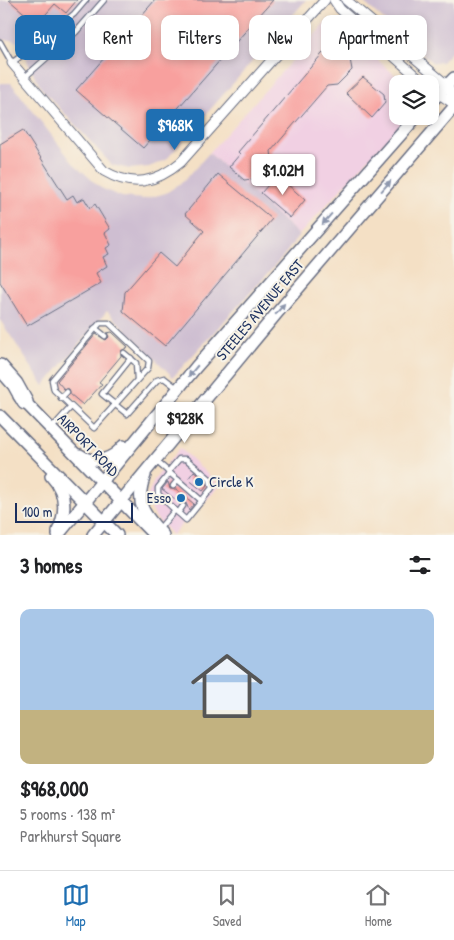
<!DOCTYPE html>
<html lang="en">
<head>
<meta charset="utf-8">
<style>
  body { margin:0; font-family:"Patrick Hand",sans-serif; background:#f2f2f2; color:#202124; height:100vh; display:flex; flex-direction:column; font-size:19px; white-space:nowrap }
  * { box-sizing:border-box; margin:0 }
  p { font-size:16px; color:#757577 }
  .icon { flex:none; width:28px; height:28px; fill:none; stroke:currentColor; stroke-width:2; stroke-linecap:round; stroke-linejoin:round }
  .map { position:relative; height:535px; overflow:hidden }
  .sheet { display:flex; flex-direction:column; background:#fff; flex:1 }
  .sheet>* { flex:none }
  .hud { position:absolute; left:15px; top:15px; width:425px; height:45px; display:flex; gap:10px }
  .controls { position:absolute; left:389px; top:75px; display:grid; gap:10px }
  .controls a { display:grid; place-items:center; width:50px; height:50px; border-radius:10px; background:#fff; box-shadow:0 2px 8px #0003; font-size:25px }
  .scale { position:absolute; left:15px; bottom:12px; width:118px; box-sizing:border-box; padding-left:5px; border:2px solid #1b2f5e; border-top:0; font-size:14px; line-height:18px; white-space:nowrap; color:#1b2f5e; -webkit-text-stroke:4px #f7f3e8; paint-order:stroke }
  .price { position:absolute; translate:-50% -42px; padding:0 11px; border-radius:5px; background:#fff; color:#222; font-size:16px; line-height:32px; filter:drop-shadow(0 1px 2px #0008) }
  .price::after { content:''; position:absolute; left:50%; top:30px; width:15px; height:11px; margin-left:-8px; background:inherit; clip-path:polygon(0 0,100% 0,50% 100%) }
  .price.on { background:#1f6fb2; color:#fff }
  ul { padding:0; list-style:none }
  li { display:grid; align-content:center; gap:10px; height:265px; padding:0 20px }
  li span { display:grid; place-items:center; height:155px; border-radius:10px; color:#555 }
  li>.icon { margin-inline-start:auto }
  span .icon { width:90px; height:90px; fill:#fffc; stroke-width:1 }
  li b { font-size:21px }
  h2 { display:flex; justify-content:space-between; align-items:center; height:60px; padding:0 20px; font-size:21px }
  .pill { padding:0 18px; border-radius:10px; background:#fff; box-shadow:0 2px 8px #0003; font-size:18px; line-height:45px }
  .pill.on { background:#1f6fb2; color:#fff }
  .tab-bar { display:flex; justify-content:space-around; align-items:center; height:70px; border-top:1px solid #e0e0e0; background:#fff; font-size:14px; color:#757577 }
  .tab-bar a { display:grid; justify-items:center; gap:2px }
  .tab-bar .on { color:#1f6fb2 }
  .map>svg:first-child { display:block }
  .built { fill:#f1d0e3 }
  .industrial { fill:#cebed1 }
  .building { fill:#f8a09e }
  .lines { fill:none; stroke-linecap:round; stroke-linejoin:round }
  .service-casing { stroke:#676d82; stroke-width:7 }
  .minor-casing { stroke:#676d82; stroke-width:11 }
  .secondary-casing { stroke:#676d82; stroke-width:14 }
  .motorway-casing { stroke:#676d82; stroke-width:18 }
  .service { stroke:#fff; stroke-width:4.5 }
  .minor { stroke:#fff; stroke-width:9 }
  .secondary { stroke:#fff; stroke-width:11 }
  .motorway { stroke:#fff; stroke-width:15 }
  .oneway { fill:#8d97ae }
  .poi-dot { fill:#1f6fb2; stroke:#f7f3e8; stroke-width:2 }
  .labels { text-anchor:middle; stroke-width:4; stroke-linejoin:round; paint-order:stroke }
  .street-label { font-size:15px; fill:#1b2f5e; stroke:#f7f3e8 }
  .poi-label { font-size:15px; fill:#1b2f5e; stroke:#f7f3e8; text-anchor:start }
</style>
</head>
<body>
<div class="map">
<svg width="454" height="535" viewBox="0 0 454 535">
  <rect width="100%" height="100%" fill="#f7f3e8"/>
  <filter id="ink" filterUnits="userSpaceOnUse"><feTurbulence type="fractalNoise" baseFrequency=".02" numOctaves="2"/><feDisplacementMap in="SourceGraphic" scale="10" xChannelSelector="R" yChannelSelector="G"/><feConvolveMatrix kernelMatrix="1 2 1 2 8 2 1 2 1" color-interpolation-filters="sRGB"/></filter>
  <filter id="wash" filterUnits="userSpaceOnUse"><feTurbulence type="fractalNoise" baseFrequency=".0096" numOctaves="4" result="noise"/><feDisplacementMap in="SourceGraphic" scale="20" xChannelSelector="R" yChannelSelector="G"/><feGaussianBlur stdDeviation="1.12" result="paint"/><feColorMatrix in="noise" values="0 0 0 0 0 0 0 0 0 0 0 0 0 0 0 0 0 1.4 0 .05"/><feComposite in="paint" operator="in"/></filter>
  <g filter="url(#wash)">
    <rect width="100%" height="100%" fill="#f4e0c5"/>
    <!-- built -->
    <g class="built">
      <polygon points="329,19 406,84 398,84 398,116 408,116 299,235 209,153"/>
      <polygon points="180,448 220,486 172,535 156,518 149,504 148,495 154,480"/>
    </g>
    <!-- industrial -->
    <g class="industrial">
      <polygon points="0,0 306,0 166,160 149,167 130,169 112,165 41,88 28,63 24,49 19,43 13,40 0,40"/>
      <polygon points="361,0 454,0 454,49 442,62 433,63"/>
      <polygon points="0,83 11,83 73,163 101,188 122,197 144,199 166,193 184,181 209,153 299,235 282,258 173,377 107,311 44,386 0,320"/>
    </g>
    <g id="blocks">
      <!-- building -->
      <g class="building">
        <polygon points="9,0 77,0 66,13 55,4 37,24"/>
        <polygon points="155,0 273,0 143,148 76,90"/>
        <polygon points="336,45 350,59 352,70 337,85 327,86 271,151 272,159 254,179 244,180 229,167 240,154 238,152 328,47"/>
        <polygon points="363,77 384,94 385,103 372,118 346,93"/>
        <polygon points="23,130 67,199 73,195 77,202 84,198 90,208 95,204 110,229 105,233 111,245 106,248 109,254 103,257 107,266 96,273 101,283 27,326 0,282 0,144"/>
        <polygon points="218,174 272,219 165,346 123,311 125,292 159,253 175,267 199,237 204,231 185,214"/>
        <polygon points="277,175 305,200 290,218 261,193"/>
        <polygon points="112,332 128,347 121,351 121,356 99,382 102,384 83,405 70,394 69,389 64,389 57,381 96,334 106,340 109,337 107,333"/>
        <polygon points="194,471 206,481 207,486 203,491 188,479"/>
        <polygon points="168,482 170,489 176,489 194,504 189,510 186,503 180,503 162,489"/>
      </g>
    </g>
  </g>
  <g filter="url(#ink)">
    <use href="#blocks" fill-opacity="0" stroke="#676d82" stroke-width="1"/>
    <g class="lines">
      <defs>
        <g id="service">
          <polyline points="0,42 12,63 74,14 86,0"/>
          <polyline points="25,77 76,32 104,0"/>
          <polygon points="100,323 109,323 149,361 148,368 94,428 54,390 52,380"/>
          <polyline points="95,328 105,336"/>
          <polyline points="124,353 136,363 137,379"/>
          <polyline points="131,358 102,394 127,414 157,380 164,378 177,388"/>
          <polyline points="61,398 67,392"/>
          <polyline points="52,428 71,407"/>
          <polyline points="156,461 202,501"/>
          <polyline points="170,473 158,488 158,494 175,510"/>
          <polyline points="173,486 178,480"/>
          <polyline points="178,513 183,506"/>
          <polyline points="159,529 175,510 186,520 212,488 210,479 186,459 179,459 168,472"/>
        </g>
        <g id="minor">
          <polyline points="334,0 340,9 425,84"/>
          <polyline points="346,0 448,86 454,100"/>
          <path d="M12 63 104 171C133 188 156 183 181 162L325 0"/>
          <polyline points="430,88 454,104"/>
        </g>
        <g id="secondary">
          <polyline points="430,103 454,78"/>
          <polyline points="19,396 154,535"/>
          <polyline points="0,416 117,535"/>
          <path d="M80 455C95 465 112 460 123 446"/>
          <path d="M145 475C134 504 144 515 163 535"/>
          <path d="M51 476C66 492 67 511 58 531"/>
          <polyline points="58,535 196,367 417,116"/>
          <polyline points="93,535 277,313 454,107"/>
        </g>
        <polyline id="motorway" points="0,367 15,384 25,402"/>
      </defs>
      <!-- service casing -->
      <use href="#service" class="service-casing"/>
      <!-- minor casing -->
      <use href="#minor" class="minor-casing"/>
      <!-- secondary casing -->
      <use href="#secondary" class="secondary-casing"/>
      <!-- motorway casing -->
      <use href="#motorway" class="motorway-casing"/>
      <!-- service -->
      <use href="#service" class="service"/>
      <!-- minor -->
      <use href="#minor" class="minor"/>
      <!-- secondary -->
      <use href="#secondary" class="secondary"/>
      <!-- motorway -->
      <use href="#motorway" class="motorway"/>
    </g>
    <!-- one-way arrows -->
    <defs><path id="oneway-solid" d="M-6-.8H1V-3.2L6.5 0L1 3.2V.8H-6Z" transform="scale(1.25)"/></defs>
    <g class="oneway">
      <use href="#oneway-solid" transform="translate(386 186) rotate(-49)"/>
      <use href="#oneway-solid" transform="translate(327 219) rotate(131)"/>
      <use href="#oneway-solid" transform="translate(280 309) rotate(-50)"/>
      <use href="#oneway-solid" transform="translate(193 371) rotate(130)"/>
    </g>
  </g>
  <!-- markers -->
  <g class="poi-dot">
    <circle cx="199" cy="482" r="5"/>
    <circle cx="181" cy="498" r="5"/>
  </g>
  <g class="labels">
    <!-- street labels -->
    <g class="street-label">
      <text transform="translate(260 310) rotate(-50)" y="5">STEELES AVENUE EAST</text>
      <text transform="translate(88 445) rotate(46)" y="5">AIRPORT ROAD</text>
    </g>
    <!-- poi labels -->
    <g class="poi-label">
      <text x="209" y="487">Circle K</text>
      <text x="171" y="503" text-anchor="end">Esso</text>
    </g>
  </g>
</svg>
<div class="controls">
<a><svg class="icon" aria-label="layers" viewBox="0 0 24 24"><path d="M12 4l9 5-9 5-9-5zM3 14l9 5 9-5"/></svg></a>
</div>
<div class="scale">100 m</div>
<b class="price on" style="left:175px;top:151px">$968K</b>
<b class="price" style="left:283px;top:196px">$1.02M</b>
<b class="price" style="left:185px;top:444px">$928K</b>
<div class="hud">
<a class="pill on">Buy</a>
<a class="pill">Rent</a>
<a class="pill">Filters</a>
<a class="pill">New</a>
<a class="pill">Apartment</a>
</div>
</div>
<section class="sheet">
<h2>3 homes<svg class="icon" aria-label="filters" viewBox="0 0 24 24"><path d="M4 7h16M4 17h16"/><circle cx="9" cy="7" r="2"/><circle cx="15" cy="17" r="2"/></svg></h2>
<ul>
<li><span style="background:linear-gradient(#a9c7e8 65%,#c2b280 0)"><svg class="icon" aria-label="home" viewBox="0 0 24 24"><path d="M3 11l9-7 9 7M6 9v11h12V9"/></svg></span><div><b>$968,000</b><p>5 rooms · 138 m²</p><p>Parkhurst Square</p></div></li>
</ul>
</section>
<nav class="tab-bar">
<a class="on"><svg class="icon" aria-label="map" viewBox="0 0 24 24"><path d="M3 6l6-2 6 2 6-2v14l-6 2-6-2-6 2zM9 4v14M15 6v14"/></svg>Map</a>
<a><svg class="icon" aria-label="saved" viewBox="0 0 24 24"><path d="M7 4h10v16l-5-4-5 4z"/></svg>Saved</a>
<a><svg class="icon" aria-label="home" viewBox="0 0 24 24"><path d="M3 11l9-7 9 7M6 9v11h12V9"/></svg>Home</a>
</nav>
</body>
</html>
